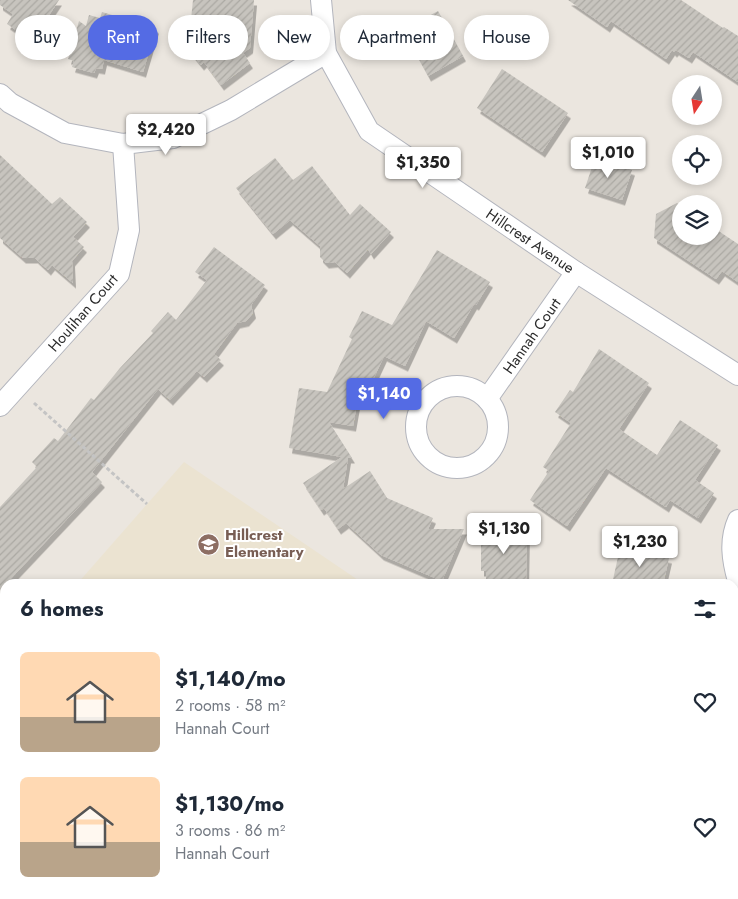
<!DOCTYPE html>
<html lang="en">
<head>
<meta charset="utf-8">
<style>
  body { margin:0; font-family:Jost,sans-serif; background:#f2f2f3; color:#1f2937; height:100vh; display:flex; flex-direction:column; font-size:19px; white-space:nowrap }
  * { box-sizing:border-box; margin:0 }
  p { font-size:16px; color:#747a83 }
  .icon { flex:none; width:28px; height:28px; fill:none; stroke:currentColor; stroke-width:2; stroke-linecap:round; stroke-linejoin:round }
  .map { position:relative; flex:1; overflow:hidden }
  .details { position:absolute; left:0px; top:579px; width:739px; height:321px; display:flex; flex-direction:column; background:#fff; border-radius:15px 15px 0 0; box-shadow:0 2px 8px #0003 }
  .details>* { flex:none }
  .guide { position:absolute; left:15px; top:15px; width:709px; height:45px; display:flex; gap:10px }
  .needle { width:32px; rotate:192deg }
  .buttons { position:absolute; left:672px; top:75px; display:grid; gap:10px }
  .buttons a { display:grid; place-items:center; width:50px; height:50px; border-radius:50%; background:#fff; box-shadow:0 2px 8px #0003; font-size:25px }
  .price { position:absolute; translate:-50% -42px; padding:0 11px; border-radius:5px; background:#fff; color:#222; font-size:16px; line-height:32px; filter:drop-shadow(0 1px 2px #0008) }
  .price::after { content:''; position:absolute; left:50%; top:30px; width:15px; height:11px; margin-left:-8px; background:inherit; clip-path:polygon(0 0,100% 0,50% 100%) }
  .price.active { background:#546be4; color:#fff }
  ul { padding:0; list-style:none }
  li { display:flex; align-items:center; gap:15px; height:125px; padding:0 20px }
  li span { display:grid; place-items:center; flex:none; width:140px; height:100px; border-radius:8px; color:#555 }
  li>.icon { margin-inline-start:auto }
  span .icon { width:60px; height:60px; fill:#fffc; stroke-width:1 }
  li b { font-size:21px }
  h2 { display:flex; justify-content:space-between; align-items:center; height:60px; padding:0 20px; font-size:21px }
  .tag { padding:0 18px; border-radius:22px; background:#fff; box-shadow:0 2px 8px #0003; font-size:18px; line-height:45px }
  .tag.active { background:#546be4; color:#fff }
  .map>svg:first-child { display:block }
  .education { fill:#ebe3d1 }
  .building { fill:url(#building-hatch); filter:url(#shadow) }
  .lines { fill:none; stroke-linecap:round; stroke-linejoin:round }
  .minor-casing { stroke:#b3b5bd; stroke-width:22 }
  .path { stroke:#c4c4c4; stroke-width:3; stroke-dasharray:4 2.5; stroke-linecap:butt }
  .minor { stroke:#fff; stroke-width:20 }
  .labels { text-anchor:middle; stroke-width:4; stroke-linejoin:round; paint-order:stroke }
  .street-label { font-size:15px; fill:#2b2b2b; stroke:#fff }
  .education-label { font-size:15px; font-weight:bold; fill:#785e54; stroke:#fff; text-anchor:start }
</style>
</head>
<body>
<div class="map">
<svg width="738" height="899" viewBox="0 0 738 899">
  <defs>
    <pattern id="building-hatch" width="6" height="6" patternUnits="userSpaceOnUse" patternTransform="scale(1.25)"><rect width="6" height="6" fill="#c7c4be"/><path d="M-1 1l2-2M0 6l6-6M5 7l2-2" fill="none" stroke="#aba9a3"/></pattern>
    <filter id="shadow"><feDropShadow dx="3" dy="5.5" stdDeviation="0" flood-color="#0004"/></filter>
  </defs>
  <rect width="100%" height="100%" fill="#ebe6df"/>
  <!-- education -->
  <g class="education">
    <polygon points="184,462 364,584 77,584"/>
    <polygon points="5,665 5,895 734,895 734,833 738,836 738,899 0,899 0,670"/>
  </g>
  <!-- building -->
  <g class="building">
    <polygon points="0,0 59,0 32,41 7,24 13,14 0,5"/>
    <polygon points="193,0 254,0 250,48 243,53 250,63 221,85 204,62 201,65 188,49"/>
    <polygon points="568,0 681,0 723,28 724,27 738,36 738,82 693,52 689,58 676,50 674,52 672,50 666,59 611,21 607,27"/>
    <polygon points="438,11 463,56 428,76 403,30"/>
    <polygon points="102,12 156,28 143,72 104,60 102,69 96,68 94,73 72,67 74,61 68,59 79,21 86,26 89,15 100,18"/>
    <polygon points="502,69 568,113 542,152 477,108"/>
    <polygon points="0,155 52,204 60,197 87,222 73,237 84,247 72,261 73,283 52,265 48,270 35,258 23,258 0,238"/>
    <polygon points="275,158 293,180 312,166 350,215 360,204 391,232 371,254 368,249 347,273 335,262 326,263 320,257 320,246 290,220 273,234 236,188"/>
    <polygon points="595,158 632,170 622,200 585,188"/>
    <polygon points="677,203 681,206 681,236 714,236 714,228 738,244 738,282 722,271 716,279 654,238 656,214"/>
    <polygon points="214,247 265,285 251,305 253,313 246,321 237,323 214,354 221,360 204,377 197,371 170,400 158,389 92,472 102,482 0,590 0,507 37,467 32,462 54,438 58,441 91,398 94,400 120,368 153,333 151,331 168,312 176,320 207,280 195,272"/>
    <polygon points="437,250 490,282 476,305 474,304 454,338 426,321 405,366 384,356 370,386 361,381 353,426 329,422 352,458 348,458 343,489 370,471 387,498 433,518 428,529 464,529 442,581 381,555 346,523 338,529 324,508 321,510 303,483 342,457 289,448 299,388 327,392 352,339 349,337 362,311 392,325"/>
    <polygon points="599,349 649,383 619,429 657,455 680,420 718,445 695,480 714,493 698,518 670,500 666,507 606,468 567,526 530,500 549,471 543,467 571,423 555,412 570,390 573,392"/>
    <polygon points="491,527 527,528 526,584 486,584 486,571 481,571 481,529 491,530"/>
    <polygon points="620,548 669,558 663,584 612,584"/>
  </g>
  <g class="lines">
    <defs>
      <g id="minor">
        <polyline points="321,0 326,53 369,131 576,272 738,375"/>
        <polyline points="0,94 10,103 65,133 123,144 173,138 231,110 326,53"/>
        <circle cx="457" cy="427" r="41"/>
        <polyline points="487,399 576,272"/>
        <polyline points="0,406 119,274 129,230 123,144"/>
        <path d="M738 520C729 540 732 560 738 581"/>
        <polyline points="734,659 738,660"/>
      </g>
    </defs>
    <!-- minor casing -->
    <use href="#minor" class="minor-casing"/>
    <!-- path -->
    <polyline class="path" points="34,403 147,504"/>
    <!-- minor -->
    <use href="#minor" class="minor"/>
  </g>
  <!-- icons -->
  <defs>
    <symbol id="school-disc" viewBox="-11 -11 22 22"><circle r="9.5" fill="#8d6e63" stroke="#fff"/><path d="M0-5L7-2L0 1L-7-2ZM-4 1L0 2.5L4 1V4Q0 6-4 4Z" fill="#fff"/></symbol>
  </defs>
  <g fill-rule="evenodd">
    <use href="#school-disc" x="196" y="532" width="25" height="25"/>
  </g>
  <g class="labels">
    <!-- street labels -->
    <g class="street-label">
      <text transform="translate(530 241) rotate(34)" y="5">Hillcrest Avenue</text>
      <text transform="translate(83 313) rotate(-49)" y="5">Houlihan Court</text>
      <text transform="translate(532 336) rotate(-55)" y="5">Hannah Court</text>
    </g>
    <!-- education labels -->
    <g class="education-label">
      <text x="225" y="540">Hillcrest<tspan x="225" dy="17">Elementary</tspan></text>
    </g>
  </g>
</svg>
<div class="buttons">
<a><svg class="needle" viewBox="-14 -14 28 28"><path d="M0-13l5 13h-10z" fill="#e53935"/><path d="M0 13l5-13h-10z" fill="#747a83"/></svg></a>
<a><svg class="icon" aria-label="locate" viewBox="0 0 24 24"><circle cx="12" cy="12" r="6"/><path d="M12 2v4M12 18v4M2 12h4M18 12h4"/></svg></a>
<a><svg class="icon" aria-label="layers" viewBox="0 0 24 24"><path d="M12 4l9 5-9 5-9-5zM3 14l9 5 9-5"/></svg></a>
</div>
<b class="price" style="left:166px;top:156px">$2,420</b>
<b class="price" style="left:608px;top:179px">$1,010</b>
<b class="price" style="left:423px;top:189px">$1,350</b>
<b class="price active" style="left:384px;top:420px">$1,140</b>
<b class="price" style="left:504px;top:555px">$1,130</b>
<b class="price" style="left:640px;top:568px">$1,230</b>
<div class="guide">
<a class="tag">Buy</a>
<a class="tag active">Rent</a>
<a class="tag">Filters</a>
<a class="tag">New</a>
<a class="tag">Apartment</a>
<a class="tag">House</a>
</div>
<section class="details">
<h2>6 homes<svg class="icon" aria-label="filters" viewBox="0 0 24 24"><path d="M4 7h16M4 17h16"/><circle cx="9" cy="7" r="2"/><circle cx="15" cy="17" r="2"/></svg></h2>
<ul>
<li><span style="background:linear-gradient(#ffd9b3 65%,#b9a48a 0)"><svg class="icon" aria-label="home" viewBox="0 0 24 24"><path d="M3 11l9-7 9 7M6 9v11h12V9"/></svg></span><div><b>$1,140/mo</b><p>2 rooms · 58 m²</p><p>Hannah Court</p></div><svg class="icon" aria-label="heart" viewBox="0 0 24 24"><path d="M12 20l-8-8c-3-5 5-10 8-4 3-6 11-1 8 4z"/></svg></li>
<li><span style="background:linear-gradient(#ffd9b3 65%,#b9a48a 0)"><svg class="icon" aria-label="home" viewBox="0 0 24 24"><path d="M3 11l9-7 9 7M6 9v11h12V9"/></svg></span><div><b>$1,130/mo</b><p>3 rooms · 86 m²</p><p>Hannah Court</p></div><svg class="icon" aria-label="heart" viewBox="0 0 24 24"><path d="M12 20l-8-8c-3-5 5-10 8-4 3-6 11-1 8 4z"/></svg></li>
</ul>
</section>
</div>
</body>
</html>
